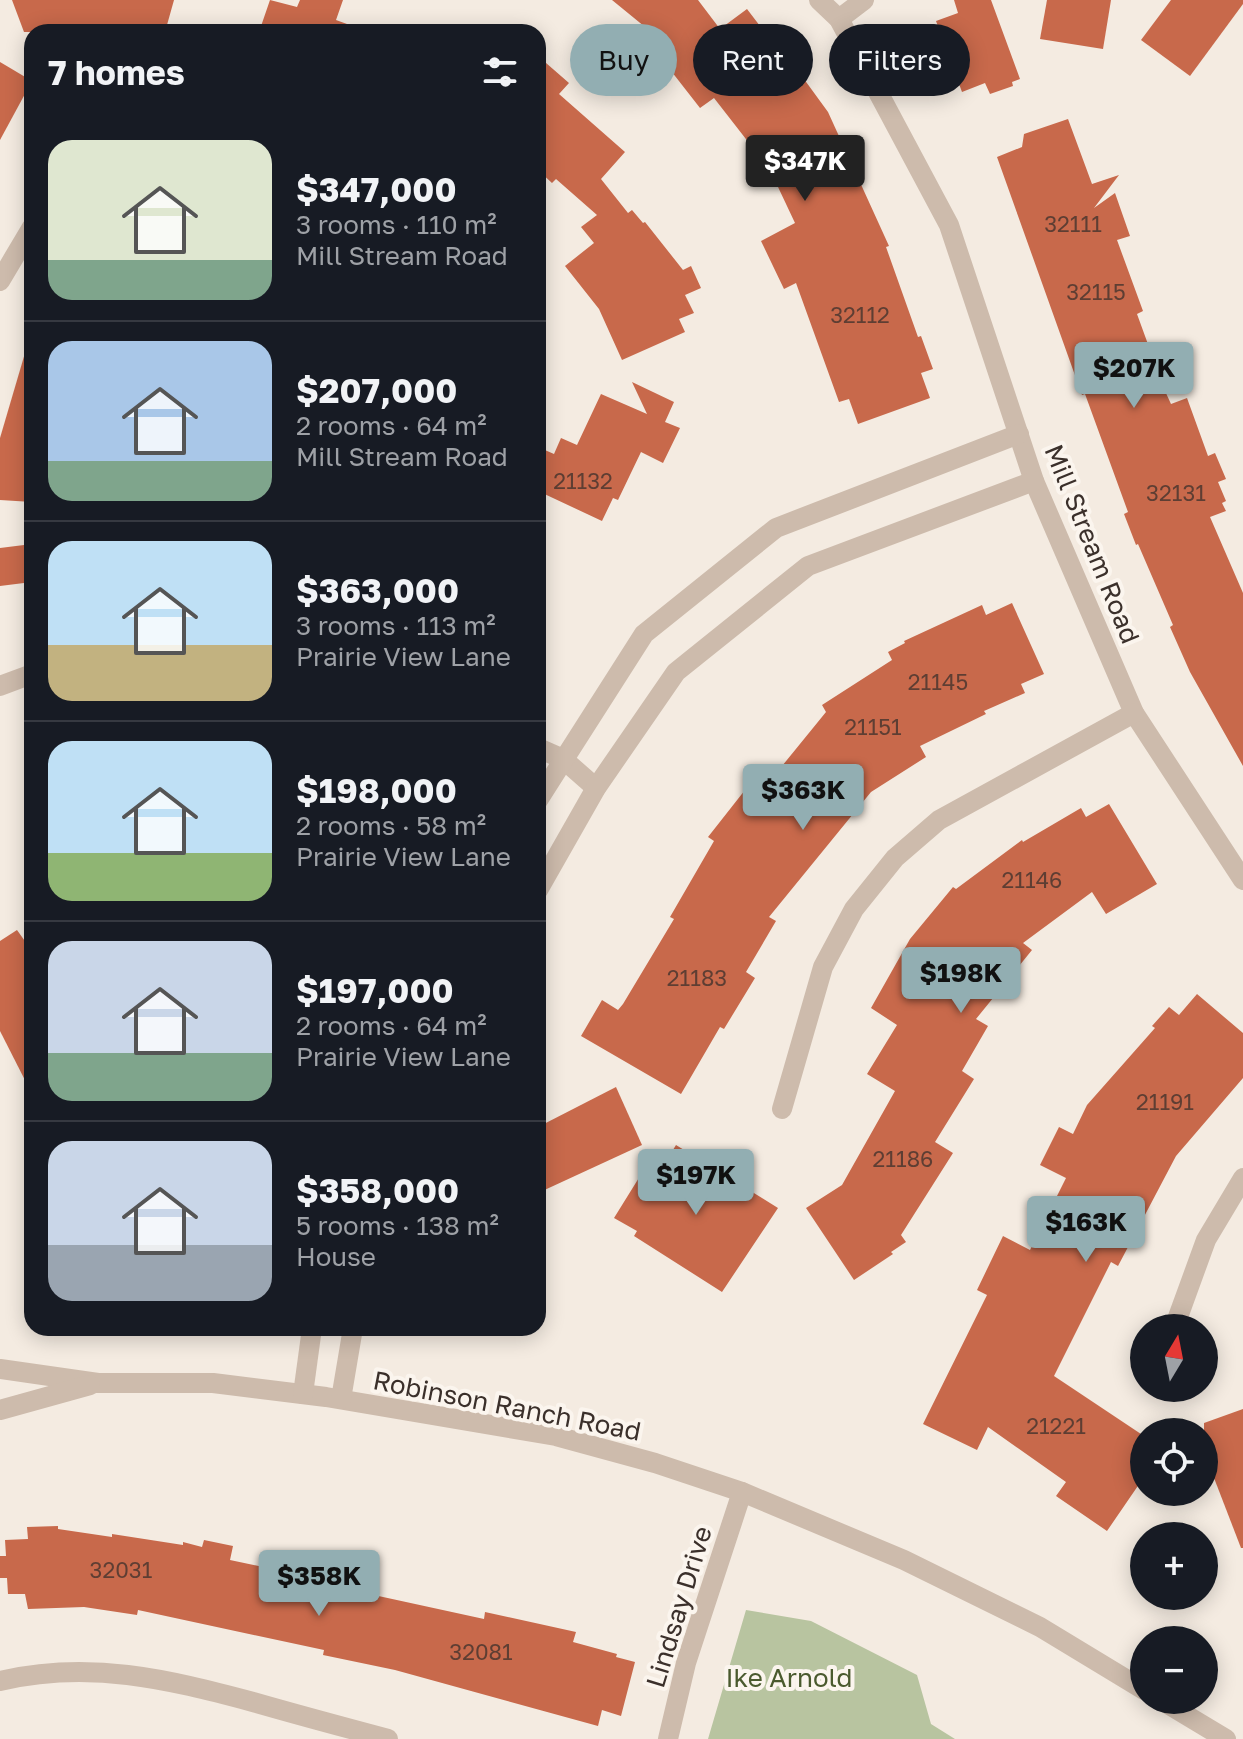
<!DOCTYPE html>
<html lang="en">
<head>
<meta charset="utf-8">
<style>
  body { margin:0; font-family:"Golos Text",sans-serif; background:#20242c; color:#f1f3f6; height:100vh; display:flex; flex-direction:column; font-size:30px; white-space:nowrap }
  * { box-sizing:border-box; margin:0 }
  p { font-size:26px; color:#9ea1a6 }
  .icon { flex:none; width:44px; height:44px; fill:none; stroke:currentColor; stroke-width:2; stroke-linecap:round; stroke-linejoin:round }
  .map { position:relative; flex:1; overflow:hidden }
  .drawer { position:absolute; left:24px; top:24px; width:522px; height:1312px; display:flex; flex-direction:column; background:#171b24; border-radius:24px; box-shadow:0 4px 20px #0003 }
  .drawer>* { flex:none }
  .top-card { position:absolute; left:570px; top:24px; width:552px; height:72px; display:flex; gap:16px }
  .needle { width:52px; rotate:10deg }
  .fabs { position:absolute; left:1130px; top:1314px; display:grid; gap:16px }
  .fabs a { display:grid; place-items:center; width:88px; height:88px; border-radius:50%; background:#171b24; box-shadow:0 4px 20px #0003; font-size:40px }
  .price { position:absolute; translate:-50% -68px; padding:0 18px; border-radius:8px; background:#92aeb2; color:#111; font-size:26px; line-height:52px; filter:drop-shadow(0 2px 4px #0008) }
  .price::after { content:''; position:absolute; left:50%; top:48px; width:24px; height:18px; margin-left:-12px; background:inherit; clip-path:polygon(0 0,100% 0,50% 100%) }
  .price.current { background:#222; color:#fff }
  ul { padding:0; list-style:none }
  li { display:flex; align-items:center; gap:24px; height:200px; padding:0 24px }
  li+li { border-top:2px solid #363941 }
  li span { display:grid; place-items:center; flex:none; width:224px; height:160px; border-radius:24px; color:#555 }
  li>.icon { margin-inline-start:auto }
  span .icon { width:96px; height:96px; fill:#fffc; stroke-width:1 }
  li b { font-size:34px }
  h2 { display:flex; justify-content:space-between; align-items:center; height:96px; padding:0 24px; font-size:34px }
  .pill { padding:0 28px; border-radius:36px; background:#171b24; box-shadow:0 4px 20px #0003; font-size:28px; line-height:72px }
  .pill.current { background:#92aeb2; color:#111 }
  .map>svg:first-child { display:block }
  .green { fill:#b8c4a0 }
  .building { fill:#c8694b }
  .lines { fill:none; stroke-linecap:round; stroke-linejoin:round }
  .minor { stroke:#cdbbac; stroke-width:20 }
  .tertiary { stroke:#cdbbac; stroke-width:20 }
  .labels { text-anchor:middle; stroke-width:8; stroke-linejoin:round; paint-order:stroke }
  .number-label { font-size:22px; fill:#5e3e33 }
  .street-label { font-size:26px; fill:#3b302b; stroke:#fbf5ee }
  .park-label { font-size:26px; fill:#4a5a2e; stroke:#fbf5ee }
</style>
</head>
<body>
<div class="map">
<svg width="1243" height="1739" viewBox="0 0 1243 1739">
  <rect width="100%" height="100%" fill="#f4ebe1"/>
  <!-- green -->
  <polygon class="green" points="746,1610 811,1621 917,1675 931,1724 955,1739 708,1739"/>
  <!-- building -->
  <g class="building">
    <polygon points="12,0 174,0 165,32 24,32"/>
    <polygon points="270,0 297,7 300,0 343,0 336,20 358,28 357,32 259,32"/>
    <polygon points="612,0 698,0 720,29 747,9 782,55 785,53 828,112 889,246 886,247 918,337 921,336 933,369 921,373 930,398 858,424 849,399 839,402 796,283 784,289 761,241 795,223 770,170 714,98 700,108 661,58 672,49"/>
    <polygon points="954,0 991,0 1020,79 1012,82 1013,86 990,94 985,83 962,92 936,21 958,13"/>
    <polygon points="1047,0 1111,0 1103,49 1040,39"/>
    <polygon points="1171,0 1243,0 1243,4 1190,76 1141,40"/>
    <polygon points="538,56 569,83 559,94 625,152 601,179 628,213 632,210 643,223 645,222 683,270 691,266 701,288 685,295 694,313 679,319 685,332 622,360 599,309 565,266 594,243 581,227 597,215 556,179 552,183 538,170"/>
    <polygon points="0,62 32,81 0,140"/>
    <polygon points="1068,119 1092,184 1119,175 1094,208 1115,193 1130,236 1117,240 1143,311 1137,314 1165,391 1171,404 1187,398 1208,456 1215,453 1226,479 1218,482 1226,501 1222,503 1226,511 1210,517 1243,593 1243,766 1190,672 1170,627 1173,625 1138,544 1136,545 1124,514 1128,512 1085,394 1082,395 997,157 1022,147 1024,134"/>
    <polygon points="25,353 32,354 32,502 0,500 0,438"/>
    <polygon points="632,382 674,402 665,422 680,428 663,463 641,452 618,500 613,498 602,521 538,491 538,447 554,454 561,438 577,445 601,394 647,414"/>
    <polygon points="32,544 32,582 0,586 0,548"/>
    <polygon points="1012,603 1044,674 1021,684 1025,693 984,711 986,714 920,746 926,757 871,792 769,917 776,921 746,972 755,978 724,1029 720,1027 681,1094 581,1036 602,1000 618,1010 623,1004 674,919 670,917 714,841 708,837 745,790 756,798 826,712 822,705 892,660 888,652 905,643 904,641 982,605 986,615"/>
    <polygon points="1109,804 1157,884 1106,914 1092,892 1023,943 1032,950 976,1019 988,1026 962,1071 974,1079 935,1142 953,1153 901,1235 906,1242 891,1252 893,1254 854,1280 806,1208 842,1185 895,1091 867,1074 897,1025 871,1008 910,939 953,887 956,889 1022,840 1023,842 1081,808 1086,817"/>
    <polygon points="17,930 32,951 32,1094 0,1031 0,941"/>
    <polygon points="1197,994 1243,1033 1243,1078 1176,1156 1118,1266 1111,1262 1054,1376 1144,1436 1144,1477 1107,1531 1056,1496 1066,1482 988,1427 977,1450 923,1424 987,1295 977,1290 1003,1236 1030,1250 1066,1178 1040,1165 1059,1127 1073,1134 1087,1105 1155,1028 1152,1026 1169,1007 1179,1015"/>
    <polygon points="616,1087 642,1145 538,1193 538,1127"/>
    <polygon points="676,1145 778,1208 722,1292 634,1236 637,1231 614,1218 650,1160 657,1176"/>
    <polygon points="1243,1409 1243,1548 1241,1548 1204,1452 1204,1423"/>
    <polygon points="58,1526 58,1529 112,1537 112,1534 183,1545 183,1542 202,1547 204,1540 233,1546 230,1560 305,1576 305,1580 484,1619 485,1612 576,1632 573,1642 617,1654 616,1657 635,1662 621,1716 602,1710 598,1726 395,1670 323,1655 324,1650 138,1610 137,1615 84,1607 28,1609 25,1594 8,1594 7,1578 0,1578 0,1556 6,1556 5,1540 28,1539 27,1527"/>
  </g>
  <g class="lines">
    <!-- minor -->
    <g class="minor">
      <polyline points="819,0 839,19 949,225 1034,481 1134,713 1243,880"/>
      <polyline points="839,19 864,0"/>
      <polyline points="0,281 32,227"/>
      <polyline points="0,686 32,674"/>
      <polyline points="538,748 563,759 596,788"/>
      <polyline points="782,1109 823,967 854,909 895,858 939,820 1134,713"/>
      <polyline points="1174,1328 1206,1240 1243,1178"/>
      <path d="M0 1681C89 1660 167 1679 253 1702 298 1715 343 1727 388 1739"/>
      <polyline points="668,1739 686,1663 742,1492"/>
    </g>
    <!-- tertiary -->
    <g class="tertiary">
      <polyline points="538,800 644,634 776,528 1019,434"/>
      <polyline points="538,890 596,788 676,672 808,566 1034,481"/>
      <polyline points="0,1369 98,1383 213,1383 326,1397 556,1436 655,1463 742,1492 904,1560 1040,1627 1144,1690"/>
      <polyline points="303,1394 312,1328"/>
      <polyline points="341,1399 353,1328"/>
      <polyline points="0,1410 90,1385"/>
      <polyline points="1161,1700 1226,1739"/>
    </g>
  </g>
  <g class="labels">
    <!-- number labels -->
    <g class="number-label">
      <text x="1073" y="232">32111</text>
      <text x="1096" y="300">32115</text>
      <text x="860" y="323">32112</text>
      <text x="583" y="489">21132</text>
      <text x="1176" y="501">32131</text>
      <text x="938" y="690">21145</text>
      <text x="873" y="735">21151</text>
      <text x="1032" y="888">21146</text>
      <text x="697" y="986">21183</text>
      <text x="1165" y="1110">21191</text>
      <text x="903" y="1167">21186</text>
      <text x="1056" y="1434">21221</text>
      <text x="121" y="1578">32031</text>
      <text x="481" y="1660">32081</text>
    </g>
    <!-- street labels -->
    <g class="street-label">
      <text transform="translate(1092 544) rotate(68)" y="9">Mill Stream Road</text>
      <text transform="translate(507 1406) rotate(11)" y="9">Robinson Ranch Road</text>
      <text transform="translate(679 1607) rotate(-73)" y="9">Lindsay Drive</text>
    </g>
    <!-- park labels -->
    <g class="park-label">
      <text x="789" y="1687">Ike Arnold</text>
    </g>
  </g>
</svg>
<div class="fabs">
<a><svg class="needle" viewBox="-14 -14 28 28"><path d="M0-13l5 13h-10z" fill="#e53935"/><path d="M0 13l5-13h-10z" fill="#9ea1a6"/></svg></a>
<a><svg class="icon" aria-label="locate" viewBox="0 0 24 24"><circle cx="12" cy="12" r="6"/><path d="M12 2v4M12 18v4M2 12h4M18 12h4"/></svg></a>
<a>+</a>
<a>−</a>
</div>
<b class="price current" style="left:805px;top:203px">$347K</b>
<b class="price" style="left:1134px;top:410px">$207K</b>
<b class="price" style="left:803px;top:832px">$363K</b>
<b class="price" style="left:961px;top:1015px">$198K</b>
<b class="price" style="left:696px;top:1217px">$197K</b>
<b class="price" style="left:1086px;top:1264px">$163K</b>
<b class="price" style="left:319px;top:1618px">$358K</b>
<div class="top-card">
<a class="pill current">Buy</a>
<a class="pill">Rent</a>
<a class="pill">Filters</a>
</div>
<section class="drawer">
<h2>7 homes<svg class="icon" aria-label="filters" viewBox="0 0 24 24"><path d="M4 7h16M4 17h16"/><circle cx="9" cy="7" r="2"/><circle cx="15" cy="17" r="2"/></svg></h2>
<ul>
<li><span style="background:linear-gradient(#dfe7d0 75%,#7fa58c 0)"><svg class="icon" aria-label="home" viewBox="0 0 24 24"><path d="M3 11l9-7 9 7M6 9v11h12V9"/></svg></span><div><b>$347,000</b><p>3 rooms · 110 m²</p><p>Mill Stream Road</p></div></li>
<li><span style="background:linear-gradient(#a9c7e8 75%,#7fa58c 0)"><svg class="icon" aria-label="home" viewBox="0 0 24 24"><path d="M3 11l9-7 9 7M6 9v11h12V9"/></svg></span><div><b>$207,000</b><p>2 rooms · 64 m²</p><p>Mill Stream Road</p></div></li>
<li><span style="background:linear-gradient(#bfe0f5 65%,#c2b280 0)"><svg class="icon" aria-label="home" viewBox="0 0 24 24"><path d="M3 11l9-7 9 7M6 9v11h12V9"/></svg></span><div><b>$363,000</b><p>3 rooms · 113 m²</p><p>Prairie View Lane</p></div></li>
<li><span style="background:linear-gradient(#bfe0f5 70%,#8fb573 0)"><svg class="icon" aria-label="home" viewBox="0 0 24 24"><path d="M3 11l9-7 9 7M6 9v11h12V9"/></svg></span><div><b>$198,000</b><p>2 rooms · 58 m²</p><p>Prairie View Lane</p></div></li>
<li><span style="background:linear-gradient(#c9d6e8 70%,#7fa58c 0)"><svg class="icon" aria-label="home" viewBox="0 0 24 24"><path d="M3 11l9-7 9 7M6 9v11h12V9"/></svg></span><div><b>$197,000</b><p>2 rooms · 64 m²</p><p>Prairie View Lane</p></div></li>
<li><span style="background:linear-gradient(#c9d6e8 65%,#9aa5b1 0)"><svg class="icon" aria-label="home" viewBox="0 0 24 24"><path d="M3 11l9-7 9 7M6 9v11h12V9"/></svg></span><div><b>$358,000</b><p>5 rooms · 138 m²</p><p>House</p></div></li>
</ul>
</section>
</div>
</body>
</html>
